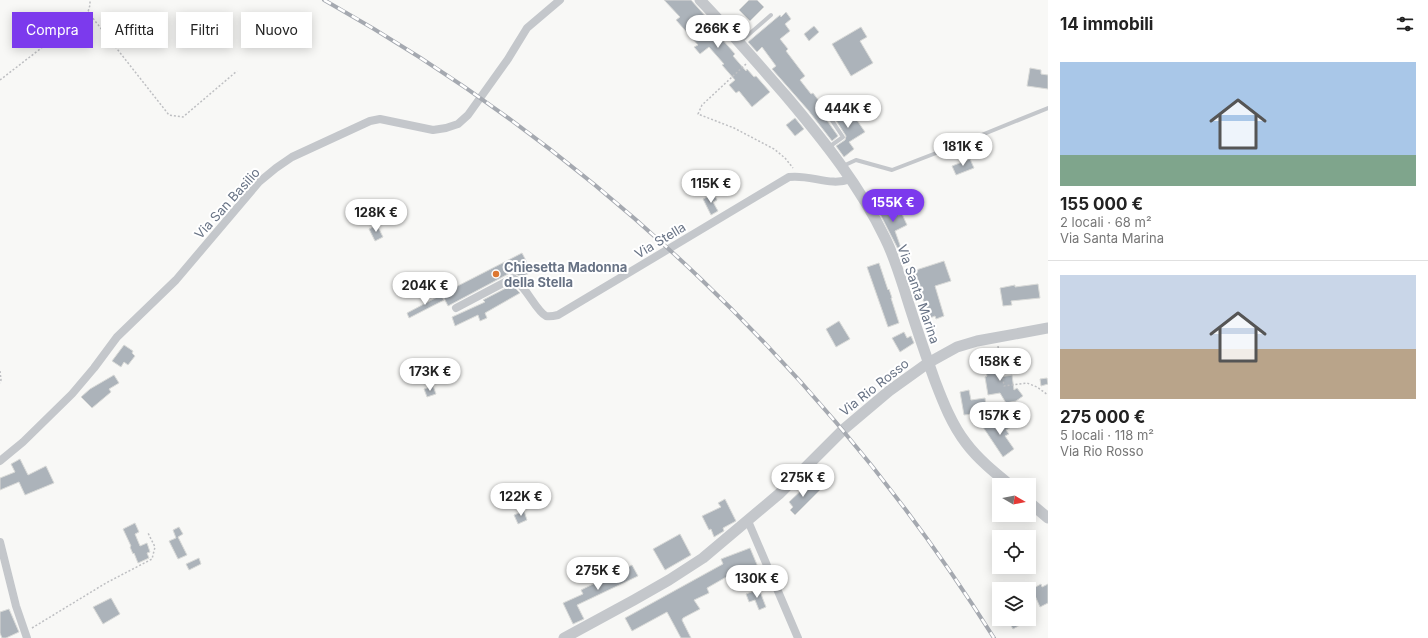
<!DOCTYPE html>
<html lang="it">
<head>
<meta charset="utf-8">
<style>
  body { margin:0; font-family:Inter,sans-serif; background:#f6f6f6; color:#222; height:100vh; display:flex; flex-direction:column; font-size:15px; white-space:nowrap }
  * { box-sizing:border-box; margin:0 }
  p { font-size:13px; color:#767676 }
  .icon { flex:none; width:22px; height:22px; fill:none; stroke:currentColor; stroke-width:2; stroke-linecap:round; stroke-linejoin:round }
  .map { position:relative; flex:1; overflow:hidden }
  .drawer { display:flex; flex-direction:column; background:#fff; width:380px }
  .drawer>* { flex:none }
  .banner { position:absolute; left:12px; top:12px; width:380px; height:36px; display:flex; gap:8px }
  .needle { width:26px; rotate:99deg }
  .buttons { position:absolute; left:992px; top:478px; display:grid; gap:8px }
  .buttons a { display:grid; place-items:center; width:44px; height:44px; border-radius:0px; background:#fff; box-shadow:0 2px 10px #0003; font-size:20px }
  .price { position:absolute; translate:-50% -34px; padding:0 9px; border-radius:14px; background:#fff; color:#222; font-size:13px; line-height:26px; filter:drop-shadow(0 1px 2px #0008) }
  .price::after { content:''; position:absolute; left:50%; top:24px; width:12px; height:9px; margin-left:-6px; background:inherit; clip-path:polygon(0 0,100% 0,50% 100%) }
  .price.selected { background:#7c3aed; color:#fff }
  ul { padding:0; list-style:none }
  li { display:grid; align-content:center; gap:8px; height:212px; padding:0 12px }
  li+li { border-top:1px solid #e0e0e0 }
  li span { display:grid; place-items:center; height:124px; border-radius:0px; color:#555 }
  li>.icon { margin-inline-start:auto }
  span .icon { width:72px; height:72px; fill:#fffc; stroke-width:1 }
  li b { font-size:17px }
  h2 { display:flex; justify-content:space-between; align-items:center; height:48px; padding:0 12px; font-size:17px }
  .pill { padding:0 14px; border-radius:0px; background:#fff; box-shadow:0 2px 10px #0003; font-size:14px; line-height:36px }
  .pill.selected { background:#7c3aed; color:#fff }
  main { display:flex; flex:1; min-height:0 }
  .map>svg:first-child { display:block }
  .building { fill:#acb3ba; stroke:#d9dad8 }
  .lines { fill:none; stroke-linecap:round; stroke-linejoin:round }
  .path { stroke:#bebfc2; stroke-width:1.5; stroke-dasharray:2 2; stroke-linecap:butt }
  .service { stroke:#c4c7cb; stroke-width:4 }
  .minor { stroke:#c4c7cb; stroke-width:8 }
  .tertiary { stroke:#c4c7cb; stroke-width:11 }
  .rail-casing { stroke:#a5a9b0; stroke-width:4 }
  .rail { stroke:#fff; stroke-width:2.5; stroke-dasharray:8; stroke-linecap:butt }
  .poi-dot { fill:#dd7731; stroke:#fff; stroke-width:1.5 }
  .labels { text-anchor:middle; stroke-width:4; stroke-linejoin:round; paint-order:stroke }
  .street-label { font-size:13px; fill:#687385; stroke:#fff }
  .poi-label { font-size:13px; font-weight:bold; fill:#687385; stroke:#fff; text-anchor:start }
</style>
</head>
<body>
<main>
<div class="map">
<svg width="1048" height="638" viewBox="0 0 1048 638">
  <rect width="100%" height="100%" fill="#f8f8f6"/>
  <!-- building -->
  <g class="building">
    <polygon points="664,0 691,0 716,28 714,30 735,54 733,56 746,71 747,69 754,77 756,76 770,92 752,107 739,91 736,93 729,85 735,80 722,65 724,64 709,47 700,54 694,47 698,45 676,20 680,17"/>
    <polygon points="749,0 757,0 764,7 750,21 739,10"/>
    <polygon points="786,12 791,19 785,24 790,31 780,39 788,49 786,51 805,76 800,80 811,94 813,93 819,101 816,105 838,136 832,141 808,110 772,69 776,66 762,47 757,52 748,42 780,15 781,17"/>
    <polygon points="814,26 819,32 809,41 804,34"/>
    <polygon points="861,27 867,37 860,41 873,63 851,76 832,44"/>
    <polygon points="1030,68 1041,70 1041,74 1048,75 1048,89 1027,86"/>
    <polygon points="845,106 850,114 852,113 865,132 849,142 854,149 844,157 836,146 845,140 846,136 832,114"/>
    <polygon points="795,118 804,129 795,136 786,125"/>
    <polygon points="970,159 974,168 956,175 952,166"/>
    <polygon points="714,194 717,200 713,202 718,211 711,215 703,199"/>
    <polygon points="894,206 898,215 902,214 907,225 895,231 901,248 898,249 879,212"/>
    <polygon points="377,225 383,237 375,241 369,229"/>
    <polygon points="522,253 532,272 521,277 514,273 510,273 448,306 442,294"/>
    <polygon points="944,261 951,281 935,286 944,316 936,319 935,316 930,318 928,313 925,314 922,304 924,303 913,271"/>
    <polygon points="879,263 888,290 889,289 892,298 891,298 899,323 888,327 867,267"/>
    <polygon points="1038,284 1040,298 1011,301 1012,305 1003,306 1000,288 1015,285 1015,287"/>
    <polygon points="512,285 520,293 485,313 487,318 480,321 478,315 455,326 452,317 485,302 483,300"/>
    <polygon points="441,295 444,300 409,318 407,313"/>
    <polygon points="839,321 850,339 836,347 826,329"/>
    <polygon points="904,332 907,338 911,336 914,343 900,352 892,338"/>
    <polygon points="124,345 133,351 132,353 135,356 128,365 124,362 121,367 112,361"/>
    <polygon points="996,357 1000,377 1012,375 1014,390 1017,388 1023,396 1016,401 1006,403 1000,393 988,395 985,377 987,376 983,359"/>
    <polygon points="114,375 119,383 109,389 111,392 92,408 81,397 90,389"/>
    <polygon points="1047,378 1048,384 1041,386 1040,379"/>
    <polygon points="433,386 436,394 427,397 424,389"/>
    <polygon points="969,390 971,400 985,398 986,406 978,408 978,411 973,412 973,414 964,415 960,392"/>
    <polygon points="1008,419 1013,426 1006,430 1009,434 1005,436 1014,449 1003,457 983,427 991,421 995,427"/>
    <polygon points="20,459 28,475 46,466 54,483 25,495 19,482 0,490 0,478 15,472 11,464"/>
    <polygon points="808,484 812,488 815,485 820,490 795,515 790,510 793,507 789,502"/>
    <polygon points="725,499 736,521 723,528 724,531 714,537 711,529 709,530 702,516 721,507 718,503"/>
    <polygon points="524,511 527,520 518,524 514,515"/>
    <polygon points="135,523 139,532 135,534 140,546 147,543 150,552 147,553 149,558 138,563 134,553 133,554 130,547 131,546 123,529"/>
    <polygon points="179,527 183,534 178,537 187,555 178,559 169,541 176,538 173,530"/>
    <polygon points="680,534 691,555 665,570 653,549"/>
    <polygon points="750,548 758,567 737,575 742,586 733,590 728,576 707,588 709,593 694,600 700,609 683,618 682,620 691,638 681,638 667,612 632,631 625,618 723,564 721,559"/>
    <polygon points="199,558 201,564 189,570 186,564"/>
    <polygon points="632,565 638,576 577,605 584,619 573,624 563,603 583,594 581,590"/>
    <polygon points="1041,584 1042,587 1048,584 1048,603 1040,607 1032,589"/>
    <polygon points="759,589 766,607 759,610 755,600 749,602 746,594"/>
    <polygon points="111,598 120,614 103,624 93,607"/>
    <polygon points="9,609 19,632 6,638 2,638 0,633 0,612"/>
    <polygon points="1007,619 1016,619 1020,625 1013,629"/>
  </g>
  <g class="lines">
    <!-- path -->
    <g class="path">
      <polyline points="88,12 169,115 183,117 237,71"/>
      <polyline points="746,64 702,105 698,114 734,128 774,149 785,158 793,168"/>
      <polyline points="0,80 88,12 90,5 90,0"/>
      <polyline points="998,346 1004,386 1027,383 1037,387 1048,395"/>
      <polyline points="0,371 1,380 0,383"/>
      <polyline points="32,628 106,583 152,559 155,547 148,533"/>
    </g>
    <!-- service -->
    <g class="service">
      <polyline points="740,42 771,15"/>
      <polyline points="829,147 843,137 829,116"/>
      <polyline points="843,166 856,160 892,170 957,145 1048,108"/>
    </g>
    <!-- minor -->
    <g class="minor">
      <path d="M456 308 513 278C526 286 536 311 546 316 550 317 554 316 558 315L789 177C811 174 829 187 851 179"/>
      <polyline points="0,461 23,442 72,394 94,368 117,337 176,280 259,182 276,168 292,157 370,121 380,119 433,130 446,128 458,124 468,115 508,59 527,28 560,0"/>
      <polyline points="748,521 798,638"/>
      <polyline points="0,542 16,606 27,638"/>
    </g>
    <!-- tertiary -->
    <g class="tertiary">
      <path d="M700 0C730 31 758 64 787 97 824 141 860 186 885 238 894 256 900 276 906 295 915 324 925 353 935 381 943 402 952 425 966 443 978 459 994 472 1010 485"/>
      <polyline points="1029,502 1048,518"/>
      <polyline points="564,638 634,600 669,580 703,558 779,494 844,429 889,391 928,363 957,347 977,341 1048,328"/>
    </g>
    <defs>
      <path id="rail" d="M324 0C596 152 828 374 994 638"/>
    </defs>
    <!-- rail casing -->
    <use href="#rail" class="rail-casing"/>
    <!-- rail -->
    <use href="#rail" class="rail"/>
  </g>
  <!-- markers -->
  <circle class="poi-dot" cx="496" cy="274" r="4"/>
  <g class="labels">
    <!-- street labels -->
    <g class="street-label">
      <text transform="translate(227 203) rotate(-48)" y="5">Via San Basilio</text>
      <text transform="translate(660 240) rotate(-31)" y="5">Via Stella</text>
      <text transform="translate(919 294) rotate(71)" y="5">Via Santa Marina</text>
      <text transform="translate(874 387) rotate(-38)" y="5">Via Rio Rosso</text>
    </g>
    <!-- poi labels -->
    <g class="poi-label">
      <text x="504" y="272">Chiesetta Madonna<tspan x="504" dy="15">della Stella</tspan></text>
    </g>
  </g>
</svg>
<div class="buttons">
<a><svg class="needle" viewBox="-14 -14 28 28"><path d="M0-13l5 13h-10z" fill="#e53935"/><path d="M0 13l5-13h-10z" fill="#767676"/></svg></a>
<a><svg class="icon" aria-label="locate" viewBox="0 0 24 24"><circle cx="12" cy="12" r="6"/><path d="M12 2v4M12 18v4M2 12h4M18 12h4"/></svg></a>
<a><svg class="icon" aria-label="layers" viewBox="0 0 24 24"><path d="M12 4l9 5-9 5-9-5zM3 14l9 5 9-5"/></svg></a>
</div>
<b class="price" style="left:718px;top:49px">266K €</b>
<b class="price" style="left:848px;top:129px">444K €</b>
<b class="price" style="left:963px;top:167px">181K €</b>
<b class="price" style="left:711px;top:204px">115K €</b>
<b class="price selected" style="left:893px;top:223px">155K €</b>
<b class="price" style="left:376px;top:233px">128K €</b>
<b class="price" style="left:425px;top:306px">204K €</b>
<b class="price" style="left:1000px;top:382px">158K €</b>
<b class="price" style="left:430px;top:392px">173K €</b>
<b class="price" style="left:1000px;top:436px">157K €</b>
<b class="price" style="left:803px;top:498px">275K €</b>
<b class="price" style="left:521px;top:517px">122K €</b>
<b class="price" style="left:598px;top:591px">275K €</b>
<b class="price" style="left:757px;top:599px">130K €</b>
<div class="banner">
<a class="pill selected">Compra</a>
<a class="pill">Affitta</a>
<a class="pill">Filtri</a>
<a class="pill">Nuovo</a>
</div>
</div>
<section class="drawer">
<h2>14 immobili<svg class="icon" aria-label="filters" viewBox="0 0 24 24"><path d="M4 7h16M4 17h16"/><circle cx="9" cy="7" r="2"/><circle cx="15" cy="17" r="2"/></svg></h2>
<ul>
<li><span style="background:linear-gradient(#a9c7e8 75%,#7fa58c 0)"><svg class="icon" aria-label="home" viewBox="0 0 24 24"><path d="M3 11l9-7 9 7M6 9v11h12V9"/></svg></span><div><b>155 000 €</b><p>2 locali · 68 m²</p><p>Via Santa Marina</p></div></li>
<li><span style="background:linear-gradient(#c9d6e8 60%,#b9a48a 0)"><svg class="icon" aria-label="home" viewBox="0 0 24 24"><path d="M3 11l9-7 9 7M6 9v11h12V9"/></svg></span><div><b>275 000 €</b><p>5 locali · 118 m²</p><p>Via Rio Rosso</p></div></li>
</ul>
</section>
</main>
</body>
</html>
